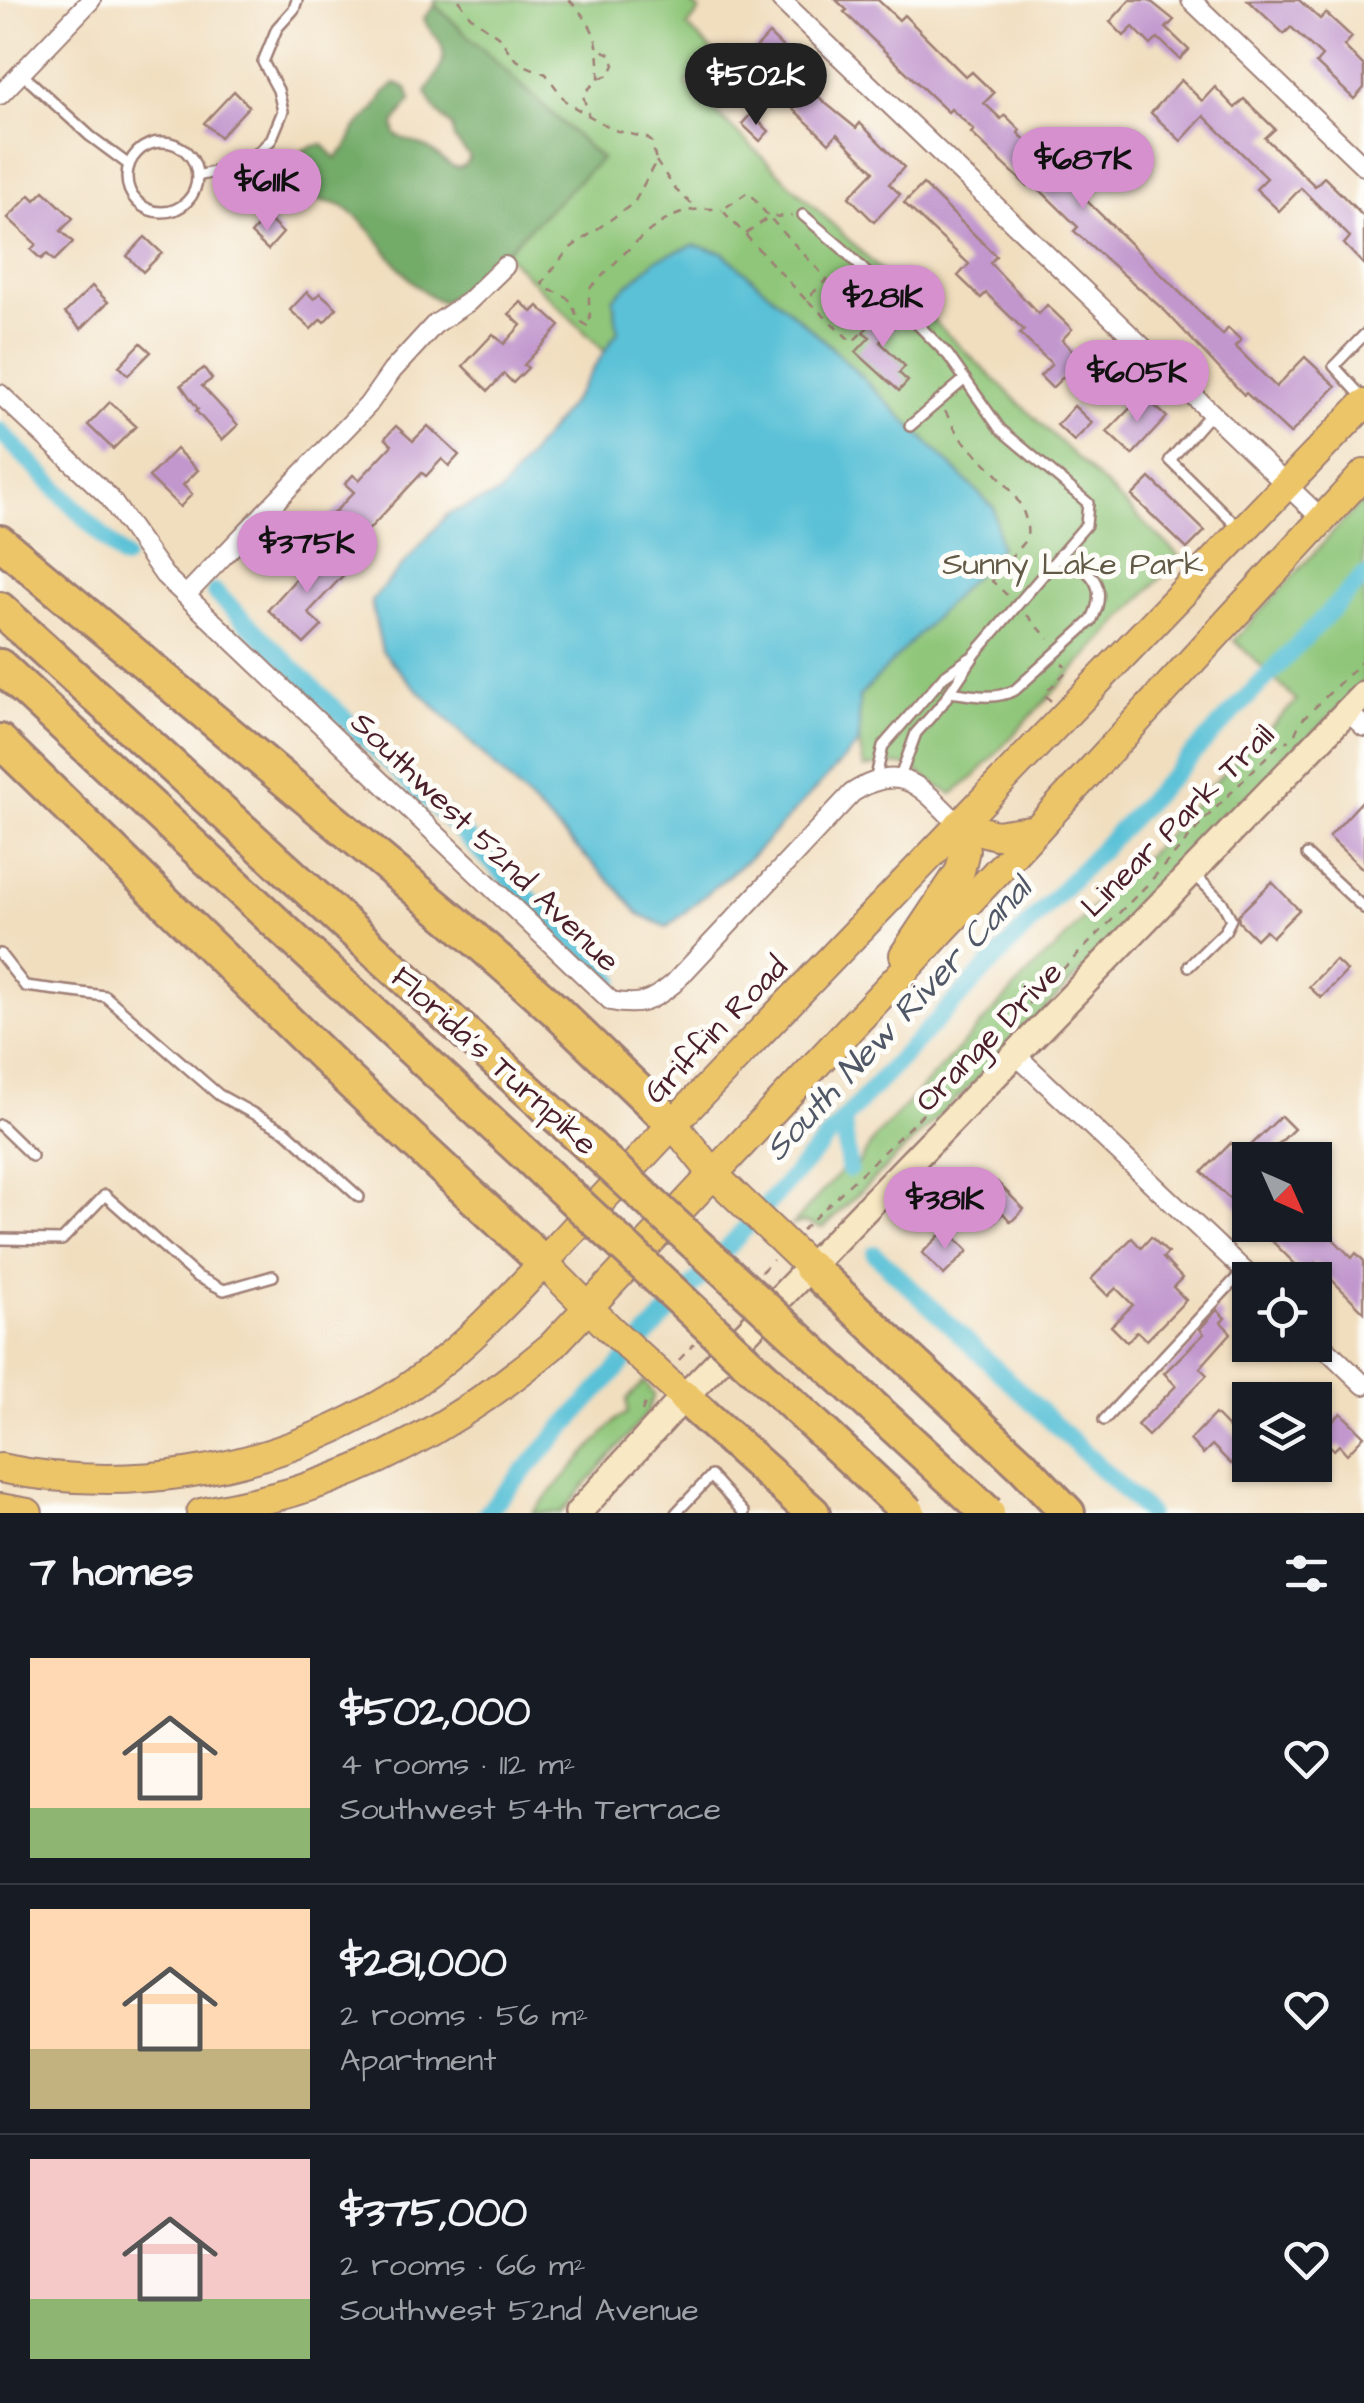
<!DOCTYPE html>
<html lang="en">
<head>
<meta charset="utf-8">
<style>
  body { margin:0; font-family:"Architects Daughter",sans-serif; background:#242831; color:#f1f3f6; height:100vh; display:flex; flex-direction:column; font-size:38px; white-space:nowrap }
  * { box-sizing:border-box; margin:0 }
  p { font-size:32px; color:#9ea1a6 }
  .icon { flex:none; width:55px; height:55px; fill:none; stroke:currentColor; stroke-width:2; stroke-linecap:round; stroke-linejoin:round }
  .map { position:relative; height:1513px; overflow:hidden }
  .details { display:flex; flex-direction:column; background:#171b24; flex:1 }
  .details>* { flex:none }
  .needle { width:65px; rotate:135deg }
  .controls { position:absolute; left:1232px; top:1142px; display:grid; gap:20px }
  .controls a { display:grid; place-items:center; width:100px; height:100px; border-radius:0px; background:#171b24; box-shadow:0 2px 8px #0004; font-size:50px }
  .price { position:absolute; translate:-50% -85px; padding:0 22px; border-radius:35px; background:#d690ce; color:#111; font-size:32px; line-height:65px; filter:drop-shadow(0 2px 5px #0008) }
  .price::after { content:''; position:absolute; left:50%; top:60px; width:30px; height:22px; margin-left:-15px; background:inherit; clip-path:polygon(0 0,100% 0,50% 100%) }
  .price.active { background:#222; color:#fff }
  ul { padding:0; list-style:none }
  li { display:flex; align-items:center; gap:30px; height:250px; padding:0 30px }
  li+li { border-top:2px solid #363941 }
  li span { display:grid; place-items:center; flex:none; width:280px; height:200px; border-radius:0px; color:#555 }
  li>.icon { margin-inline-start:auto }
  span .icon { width:120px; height:120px; fill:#fffc; stroke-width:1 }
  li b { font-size:42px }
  h2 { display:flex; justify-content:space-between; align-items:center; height:120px; padding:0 30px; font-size:42px }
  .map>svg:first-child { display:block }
  .green { fill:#8fc679; stroke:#6c7252; stroke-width:2.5 }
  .forest { fill:#73ab69; stroke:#5e654a; stroke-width:2.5 }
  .water { fill:#5ac1d7; stroke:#527081; stroke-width:2.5 }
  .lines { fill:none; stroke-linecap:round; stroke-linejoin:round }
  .canal { stroke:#5ac1d7; stroke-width:18 }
  .building { fill:#c197ce }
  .lane-casing { stroke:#9e7e75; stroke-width:14 }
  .street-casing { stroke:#9e7e75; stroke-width:22 }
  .secondary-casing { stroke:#9e7e75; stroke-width:30 }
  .primary-casing { stroke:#9e7e75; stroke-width:32 }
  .highway-casing { stroke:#9e7e75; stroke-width:38 }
  .path { stroke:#9e7e75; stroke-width:2.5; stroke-dasharray:8 8; stroke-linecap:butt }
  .lane { stroke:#fff; stroke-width:9 }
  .street { stroke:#fff; stroke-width:18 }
  .secondary { stroke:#f8e8c3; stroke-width:25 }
  .primary { stroke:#edc569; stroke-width:28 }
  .highway { stroke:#edc569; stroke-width:32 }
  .highway-bridge-casing { stroke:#9e7e75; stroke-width:38; stroke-linecap:butt }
  .highway-bridge { stroke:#edc569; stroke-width:32 }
  .labels { text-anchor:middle; stroke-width:10; stroke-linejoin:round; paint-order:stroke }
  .park-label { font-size:32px; fill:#625946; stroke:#fdfcf7 }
  .street-label { font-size:32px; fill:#4a1f2b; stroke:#fdfcf7 }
  .water-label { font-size:35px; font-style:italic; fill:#505867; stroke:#fdfcf7 }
</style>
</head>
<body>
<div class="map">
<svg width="1364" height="1513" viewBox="0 0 1364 1513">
  <rect width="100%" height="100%" fill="#fdfcf7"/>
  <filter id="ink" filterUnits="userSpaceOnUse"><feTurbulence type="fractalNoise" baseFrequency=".01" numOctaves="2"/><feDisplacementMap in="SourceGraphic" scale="20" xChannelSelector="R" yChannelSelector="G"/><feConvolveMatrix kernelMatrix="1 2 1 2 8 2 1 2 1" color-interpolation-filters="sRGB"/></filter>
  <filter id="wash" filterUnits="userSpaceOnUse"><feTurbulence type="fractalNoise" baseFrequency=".0048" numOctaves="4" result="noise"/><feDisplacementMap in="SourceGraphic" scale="40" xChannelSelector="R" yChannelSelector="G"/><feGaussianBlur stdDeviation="2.25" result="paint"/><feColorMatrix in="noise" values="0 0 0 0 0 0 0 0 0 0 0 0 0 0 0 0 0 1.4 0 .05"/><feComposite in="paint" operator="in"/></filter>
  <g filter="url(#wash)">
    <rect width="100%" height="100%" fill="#f1debf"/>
    <!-- green -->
    <g class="green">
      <path d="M435 0H688L700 11 687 27 713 51 686 84 1180 557 973 778 952 794C910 773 920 757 864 768L859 743V697L999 548 994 508 828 344 722 252 618 331 605 352 504 253 600 158 435 5Z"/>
      <polygon points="1364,499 1364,682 973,1083 823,1228 804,1222 792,1225 842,1170 855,1169 875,1138 1045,956 1054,951 1118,879 1140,862 1183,818 1200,796 1297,701 1234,640"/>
      <polygon points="645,1381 654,1395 646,1415 561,1513 532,1513 617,1419 627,1413 627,1399"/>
    </g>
    <!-- forest -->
    <path class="forest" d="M435 5 601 159 470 285 442 302C399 284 383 233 345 208 335 201 325 204 315 198L292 163C301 149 308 146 323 145L336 158 347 147 355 129 375 109 385 92 396 83 407 88 411 100 394 124 396 135C406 141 418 143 429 149 443 157 459 181 470 157L454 139 452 127 436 111 426 93C435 75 452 60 438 39 432 31 427 29 424 18Z"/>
    <!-- water -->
    <polygon class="water" points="693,245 722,252 828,344 994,508 1000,548 859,697 859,743 754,854 667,927 639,914 619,890 411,683 382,651 371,601 448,514 499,494 573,400 618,331 613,298 657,259"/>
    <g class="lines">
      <!-- canal -->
      <g class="canal">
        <polyline points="0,431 124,558"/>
        <polyline points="215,592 612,979"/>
        <polyline points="843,1120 849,1169"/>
        <polyline points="875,1254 1148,1513"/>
        <polyline points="486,1513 891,1068 1364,576"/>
      </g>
    </g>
    <g id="blocks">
      <!-- building -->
      <g class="building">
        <polygon points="836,0 878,0 899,20 904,15 966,77 972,72 994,93 984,103 1001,119 1005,115 1020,130 1018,133 1223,335 1228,328 1241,340 1235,346 1276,387 1305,357 1336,386 1290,434 1246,393 1244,395 1165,311 1074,231 1078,227 1031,181 1027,186 971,133 974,130 951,109 948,112 932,97 844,12 847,10"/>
        <polygon points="1130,0 1149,0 1174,20 1166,28 1189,50 1180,59 1158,38 1151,45 1133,27 1124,36 1110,22"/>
        <polygon points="1248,0 1299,0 1320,19 1326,13 1352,37 1344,46 1364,66 1364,88 1354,99 1316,63 1322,56 1291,27 1284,34"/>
        <polygon points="769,34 792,56 811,79 806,83 824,102 856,128 860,123 904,167 889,184 900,194 874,222 849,197 874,171 837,134 829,143 767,84 757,95 740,79 752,67 745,60"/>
        <polygon points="1181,80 1202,101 1215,87 1235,108 1244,99 1275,129 1265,138 1315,186 1324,177 1364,217 1364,265 1344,244 1350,237 1301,188 1279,211 1256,189 1267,178 1204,116 1181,141 1151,113"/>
        <polygon points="234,91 249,106 220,137 204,123"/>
        <polygon points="751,114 769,131 760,141 742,124"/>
        <polygon points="242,177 253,187 238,203 227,193"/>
        <polygon points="923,184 996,256 990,263 1039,314 1047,305 1072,329 1062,340 1092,370 1074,388 1063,377 1052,388 1040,376 1052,364 1020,334 1024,330 986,293 981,298 958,276 969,264 904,203"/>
        <polygon points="44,191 73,218 61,231 73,242 54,261 47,254 41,259 31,250 36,244 8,218 30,195 35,200"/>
        <polygon points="266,217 283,233 268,250 251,234"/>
        <polygon points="145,237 162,253 143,272 127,256"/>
        <polygon points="92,286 108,302 81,329 65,313"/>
        <polygon points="307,292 314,299 320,293 337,308 324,322 321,319 311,329 290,310"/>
        <polygon points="521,302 532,312 538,306 560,326 524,365 528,368 513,383 504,374 488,391 463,366 493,334 504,344 521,325 509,314"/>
        <polygon points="886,308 900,320 880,342 905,366 899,373 908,381 899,391 856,352 870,337 863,332"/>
        <polygon points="141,343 151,352 128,375 119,366"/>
        <polygon points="204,368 212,379 202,386 238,425 222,440 196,411 198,409 181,385"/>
        <polygon points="1143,395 1167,417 1132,455 1107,432"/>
        <polygon points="110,402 136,426 113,449 88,425"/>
        <polygon points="1074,406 1092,423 1074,441 1057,425"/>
        <polygon points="396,426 413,441 428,426 459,455 449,466 442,459 426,476 422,473 356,543 348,535 336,547 322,532 328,525 325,522 354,492 345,484 353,475 359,480 392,445 385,438"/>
        <polygon points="176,449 198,470 183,485 192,494 180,507 149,477"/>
        <polygon points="1150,478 1205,531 1187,549 1132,496"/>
        <polygon points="323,549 347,571 308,613 322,626 304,644 268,610"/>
        <polygon points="1364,799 1364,870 1329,837"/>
        <polygon points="1272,882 1299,910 1272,937 1265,930 1256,939 1239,922 1238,915"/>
        <polygon points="1335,960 1347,971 1321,998 1309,987"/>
        <polygon points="1281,1116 1294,1129 1262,1160 1250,1160 1250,1219 1202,1172 1231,1143 1242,1154"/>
        <polygon points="997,1182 1024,1209 1011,1222 1003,1213 993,1223 974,1204"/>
        <polygon points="1256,1225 1319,1225 1352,1258 1356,1253 1364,1261 1364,1312 1315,1263 1304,1273"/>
        <polygon points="946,1229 968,1251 944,1275 922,1253"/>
        <polygon points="1151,1237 1168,1253 1163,1258 1182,1278 1173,1287 1186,1300 1147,1340 1137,1331 1127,1342 1111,1326 1133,1305 1116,1288 1108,1296 1091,1279 1132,1238 1141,1248"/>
        <polygon points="1217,1310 1225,1318 1221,1322 1231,1333 1200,1368 1207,1375 1148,1436 1137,1425 1176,1386 1164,1373 1204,1334 1200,1329"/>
        <polygon points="1341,1413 1364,1436 1347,1454 1339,1445 1334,1450 1319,1435"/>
        <polygon points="1215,1414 1248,1448 1231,1464 1212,1445 1203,1454 1190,1440"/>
      </g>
    </g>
  </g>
  <g filter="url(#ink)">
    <use href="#blocks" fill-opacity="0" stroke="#9e7e75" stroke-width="2.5"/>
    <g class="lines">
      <defs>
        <g id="lane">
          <polyline points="21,73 90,136 129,165"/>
          <circle cx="162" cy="177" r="35"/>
          <polyline points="197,176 245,165 271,140 283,111 278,90 263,62 277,28 294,9 297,0"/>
          <polyline points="803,215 842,248 948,355 1000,429 1088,503 1086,525 976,653 942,704 916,733 900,777"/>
          <polyline points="1364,335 1334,366 1364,399"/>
          <polyline points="1212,412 1170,460 1240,529"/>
          <polyline points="910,426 965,379"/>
          <path d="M950 692C973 695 993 701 1015 690L1091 621C1110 586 1091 569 1060 555"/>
          <polyline points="876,777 883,746 944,676 970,658"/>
          <polyline points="1307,855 1364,908"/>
          <polyline points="0,954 25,986 105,996 219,1095 287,1132 359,1197"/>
          <polyline points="1189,966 1225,931 1231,919 1222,902 1194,874"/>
          <polyline points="0,1125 32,1156"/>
          <polyline points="0,1239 62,1240 105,1195 196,1276 224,1290 273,1276"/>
          <polyline points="1104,1420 1244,1270"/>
          <polyline points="676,1513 711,1476 744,1513"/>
        </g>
        <g id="street">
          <polyline points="781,0 1322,519"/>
          <polyline points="1191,0 1364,166"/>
          <polyline points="0,95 91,0"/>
          <path d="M0 394 109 497 164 575 611 1001C639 1007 651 1002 673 984L852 793C903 760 922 788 959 825"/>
          <polyline points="186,595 368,405 392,371 434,325 468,302 505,266"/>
          <polyline points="1347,711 1364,727"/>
          <polyline points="1015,1054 1254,1280"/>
          <polyline points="1315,1338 1364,1385"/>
        </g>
        <polyline id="secondary" points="578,1513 684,1397 1364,694"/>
        <g id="primary">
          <polyline points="959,825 996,835 1037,829"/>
          <polyline points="904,955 960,871 965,850 959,825"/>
          <polyline points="673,1124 714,1175 810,1267"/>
          <polyline points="543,1262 609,1328 684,1397"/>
          <path d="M0 1468C125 1494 255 1473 367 1412 438 1375 491 1319 545 1261 598 1203 652 1146 706 1089 925 861 1145 633 1364 404"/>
          <polyline points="0,1508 28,1513"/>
          <path d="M201 1513C234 1506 268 1500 299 1490 393 1461 478 1408 552 1346L1037 829 1364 474"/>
        </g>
        <g id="highway">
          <polyline points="0,542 460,926 555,1010 673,1124"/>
          <polyline points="0,609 587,1144"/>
          <polyline points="0,666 543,1171"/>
          <polyline points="0,741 348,1080 543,1262"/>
          <polyline points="810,1267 1022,1465 1068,1513"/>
          <polyline points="684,1397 813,1513"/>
        </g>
      </defs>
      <!-- lane casing -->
      <use href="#lane" class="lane-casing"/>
      <!-- street casing -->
      <use href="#street" class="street-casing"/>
      <!-- secondary casing -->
      <use href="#secondary" class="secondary-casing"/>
      <!-- primary casing -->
      <use href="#primary" class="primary-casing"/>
      <!-- highway casing -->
      <use href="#highway" class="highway-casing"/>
      <!-- path -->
      <g class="path">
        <path d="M459 0 470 16 499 37 513 57 524 65 546 74 567 103 614 130 647 138 652 142 656 161 634 203 569 249 542 283 546 289 562 294 572 302C574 312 579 323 589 327 592 313 586 301 591 287 628 252 664 200 722 210"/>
        <path d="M569 0C595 26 600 42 599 78L583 95 588 114"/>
        <polyline points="600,78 609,75 614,65 610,54 602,50"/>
        <polyline points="656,161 676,190 696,208"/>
        <polyline points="746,234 769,217 827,279 806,300 722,210 748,192 769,217 792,216"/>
        <polyline points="828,280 841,293 844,290 871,315 877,307 882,312"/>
        <polyline points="808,301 852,342 869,326"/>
        <path d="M945 411C950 420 955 431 962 439 985 465 1032 498 1027 538L992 581 1007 595"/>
        <polyline points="1027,615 1049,639"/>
        <polyline points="1051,701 1044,694 1068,670 1062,663"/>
        <polyline points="1295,734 1300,722 1364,659"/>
        <polyline points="802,1230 974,1065 1023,1009 1146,886 1209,815 1277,746 1289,740"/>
        <polyline points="761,1272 773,1260"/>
        <polyline points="679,1360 694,1344"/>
        <polyline points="642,1411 648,1396"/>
      </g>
      <!-- lane -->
      <use href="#lane" class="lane"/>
      <!-- street -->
      <use href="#street" class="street"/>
      <!-- secondary -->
      <use href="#secondary" class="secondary"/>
      <!-- primary -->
      <use href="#primary" class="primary"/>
      <!-- highway -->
      <use href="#highway" class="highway"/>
      <defs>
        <g id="highway-bridge">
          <polyline points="587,1144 988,1513"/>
          <polyline points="543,1171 909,1513"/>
        </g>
      </defs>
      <!-- highway-bridge casing -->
      <use href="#highway-bridge" class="highway-bridge-casing"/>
      <!-- highway-bridge -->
      <use href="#highway-bridge" class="highway-bridge"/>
    </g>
  </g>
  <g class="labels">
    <!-- park labels -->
    <g class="park-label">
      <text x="1073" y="574">Sunny Lake Park</text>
    </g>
    <!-- street labels -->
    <g class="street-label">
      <text transform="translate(1177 820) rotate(-45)" y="11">Linear Park Trail</text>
      <text transform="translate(486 841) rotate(44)" y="11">Southwest 52nd Avenue</text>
      <text transform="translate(715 1029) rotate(-46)" y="11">Griffin Road</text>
      <text transform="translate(988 1036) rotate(-46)" y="11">Orange Drive</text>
      <text transform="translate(495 1060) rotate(42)" y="11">Florida's Turnpike</text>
    </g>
    <!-- water labels -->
    <g class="water-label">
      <text transform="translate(897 1018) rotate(-47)" y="12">South New River Canal</text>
    </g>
  </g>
</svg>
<div class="controls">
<a><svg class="needle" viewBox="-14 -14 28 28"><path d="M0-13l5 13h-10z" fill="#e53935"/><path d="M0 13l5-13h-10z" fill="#9ea1a6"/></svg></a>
<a><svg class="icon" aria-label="locate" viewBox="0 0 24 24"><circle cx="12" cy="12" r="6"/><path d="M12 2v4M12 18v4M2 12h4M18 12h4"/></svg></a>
<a><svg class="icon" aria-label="layers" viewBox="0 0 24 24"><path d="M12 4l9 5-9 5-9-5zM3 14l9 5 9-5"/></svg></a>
</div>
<b class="price active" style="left:756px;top:128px">$502K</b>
<b class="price" style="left:1083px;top:212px">$687K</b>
<b class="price" style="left:267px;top:234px">$611K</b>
<b class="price" style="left:883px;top:350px">$281K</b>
<b class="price" style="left:1137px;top:425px">$605K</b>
<b class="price" style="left:307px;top:596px">$375K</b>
<b class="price" style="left:945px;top:1252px">$381K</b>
</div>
<section class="details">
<h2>7 homes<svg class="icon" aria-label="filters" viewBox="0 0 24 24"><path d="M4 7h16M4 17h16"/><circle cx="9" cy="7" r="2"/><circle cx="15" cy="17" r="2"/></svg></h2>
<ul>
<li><span style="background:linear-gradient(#ffd9b3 75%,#8fb573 0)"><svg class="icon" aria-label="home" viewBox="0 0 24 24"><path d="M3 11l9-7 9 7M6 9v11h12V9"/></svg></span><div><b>$502,000</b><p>4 rooms · 112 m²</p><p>Southwest 54th Terrace</p></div><svg class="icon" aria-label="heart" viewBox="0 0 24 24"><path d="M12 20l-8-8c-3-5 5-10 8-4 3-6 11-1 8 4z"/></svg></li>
<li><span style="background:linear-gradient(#ffd9b3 70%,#c2b280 0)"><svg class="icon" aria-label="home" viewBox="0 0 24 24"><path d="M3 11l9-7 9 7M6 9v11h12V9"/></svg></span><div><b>$281,000</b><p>2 rooms · 56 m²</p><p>Apartment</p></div><svg class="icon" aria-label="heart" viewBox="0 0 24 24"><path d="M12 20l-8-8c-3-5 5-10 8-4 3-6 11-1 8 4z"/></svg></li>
<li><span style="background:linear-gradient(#f6c9c9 70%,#8fb573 0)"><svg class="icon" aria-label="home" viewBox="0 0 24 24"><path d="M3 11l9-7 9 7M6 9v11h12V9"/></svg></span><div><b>$375,000</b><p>2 rooms · 66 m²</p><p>Southwest 52nd Avenue</p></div><svg class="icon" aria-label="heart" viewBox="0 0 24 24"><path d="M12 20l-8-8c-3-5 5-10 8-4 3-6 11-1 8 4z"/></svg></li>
</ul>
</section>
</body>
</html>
